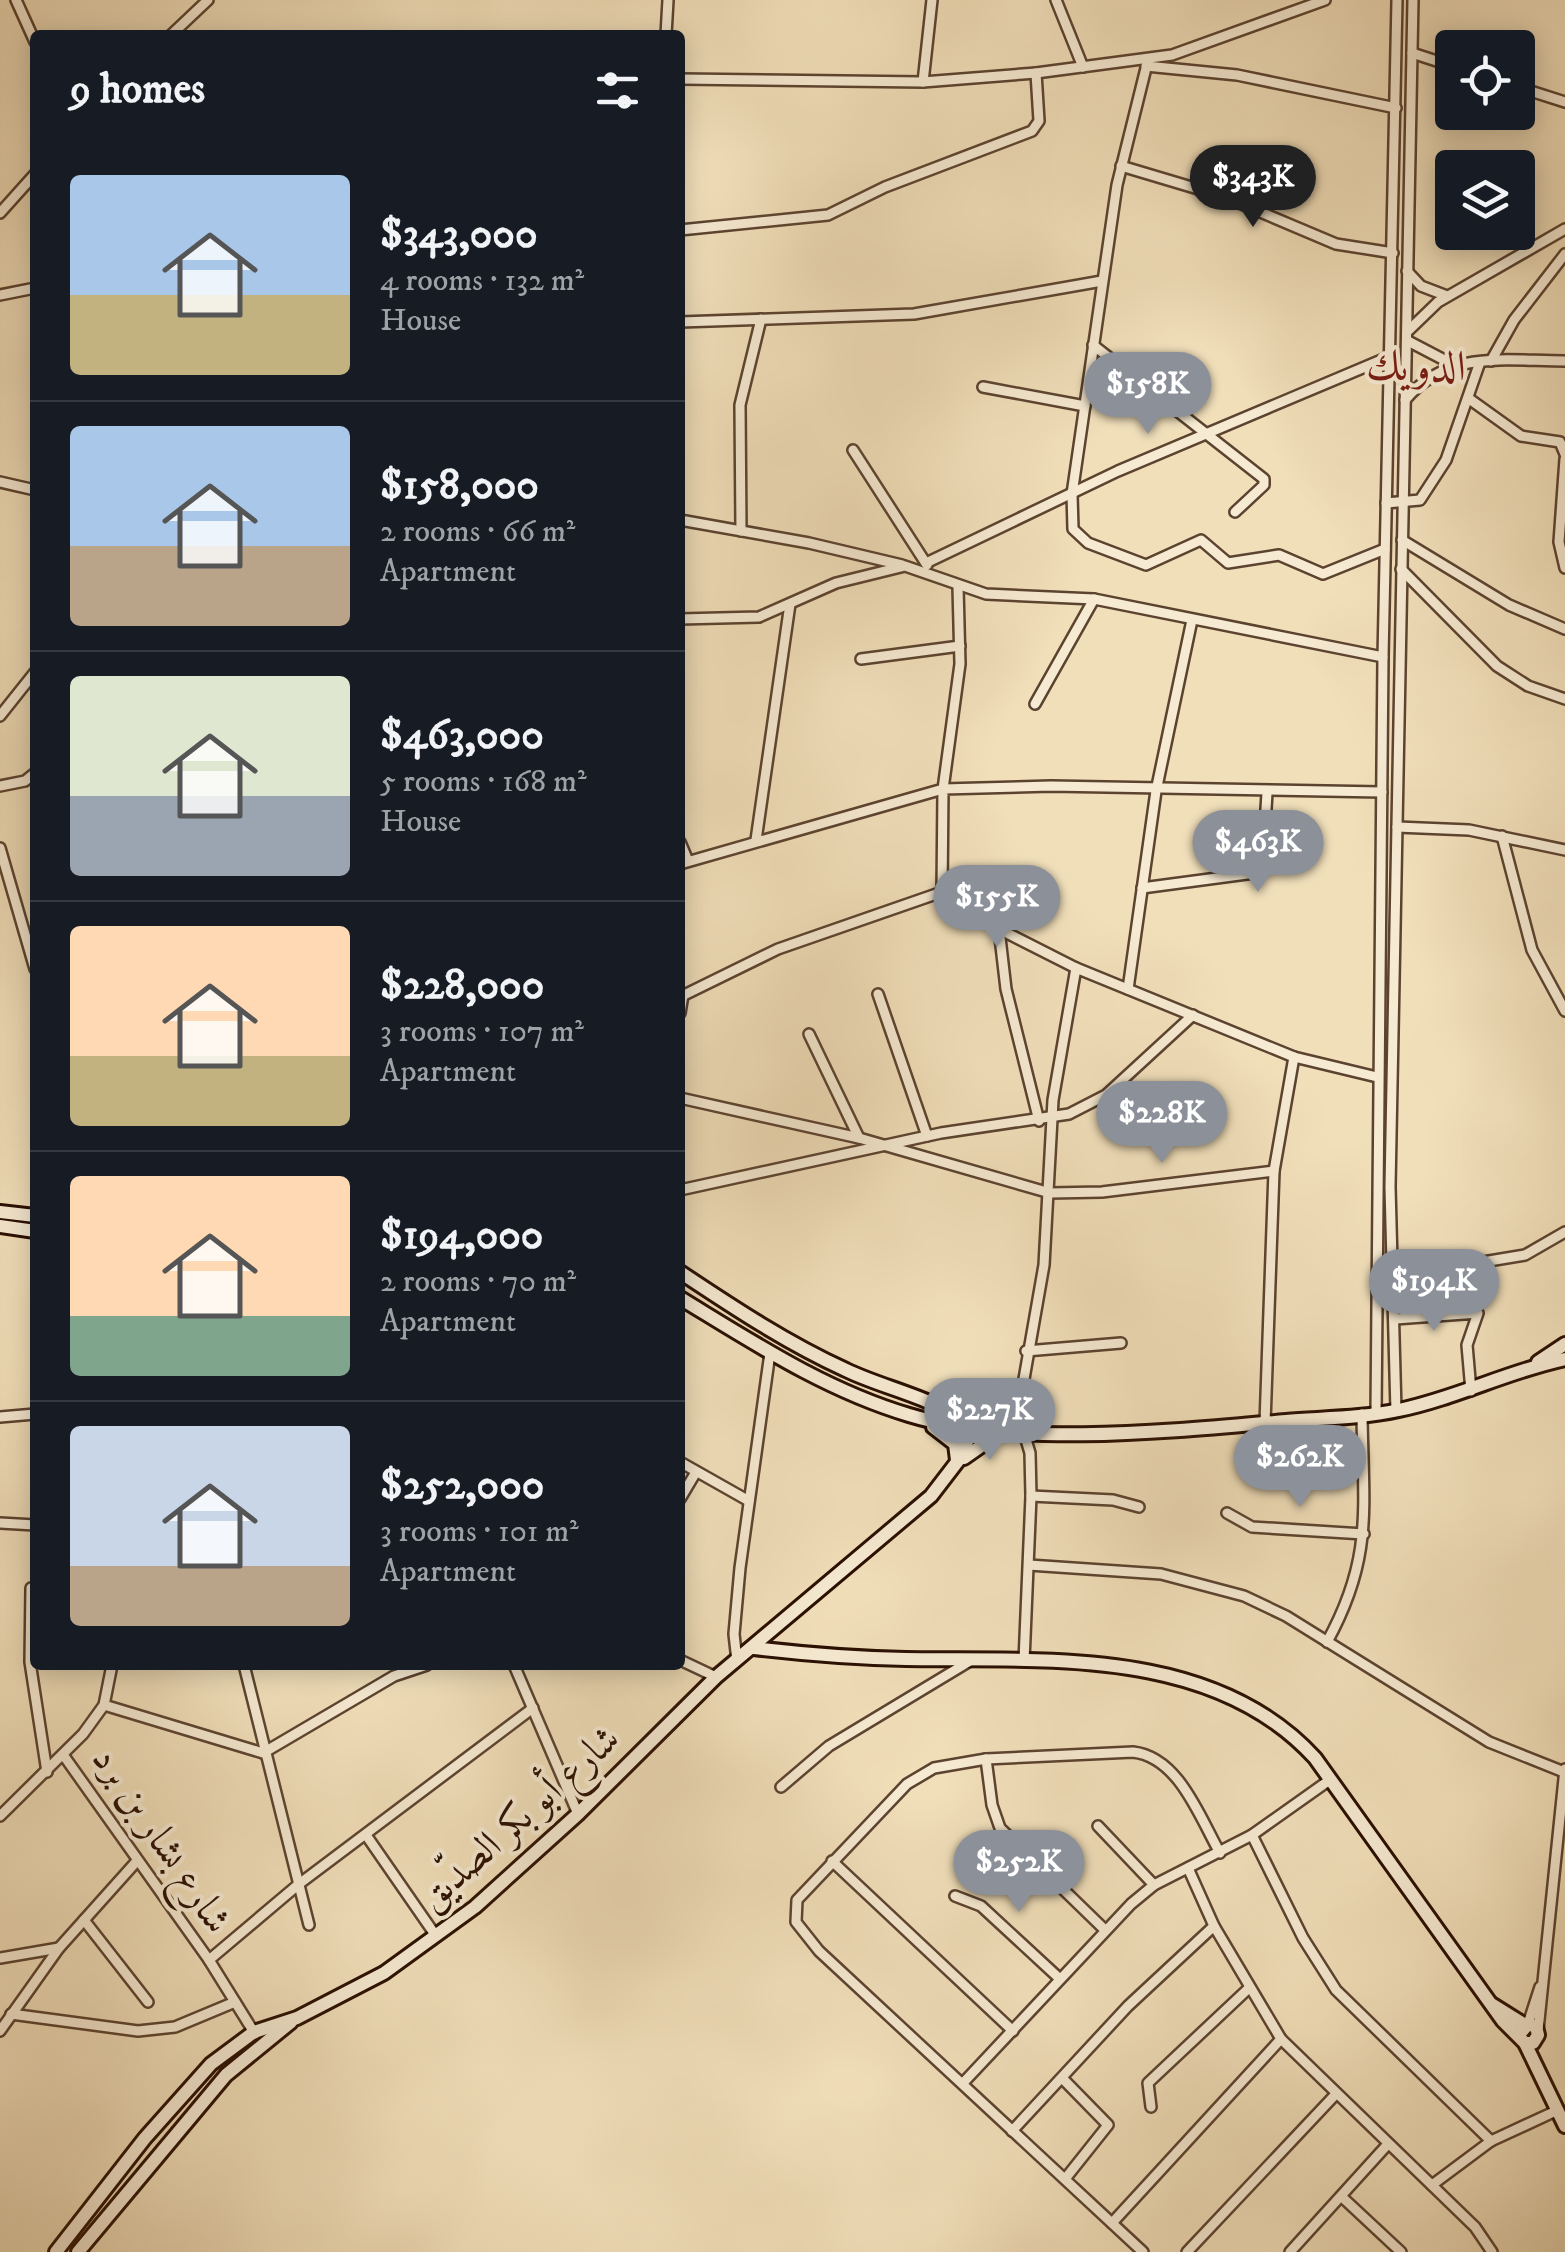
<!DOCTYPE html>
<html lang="en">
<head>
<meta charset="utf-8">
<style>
  body { margin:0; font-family:"IM FELL DW Pica",Amiri,serif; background:#20242c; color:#f1f3f6; height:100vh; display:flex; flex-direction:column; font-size:38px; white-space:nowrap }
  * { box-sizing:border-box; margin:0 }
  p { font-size:32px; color:#9ea1a6 }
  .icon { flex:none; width:55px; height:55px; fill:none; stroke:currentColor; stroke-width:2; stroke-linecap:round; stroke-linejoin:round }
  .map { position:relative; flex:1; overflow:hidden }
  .sheet { position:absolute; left:30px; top:30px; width:655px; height:1640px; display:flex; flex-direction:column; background:#171b24; border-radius:10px; box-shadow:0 5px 25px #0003 }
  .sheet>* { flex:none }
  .controls { position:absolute; left:1435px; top:30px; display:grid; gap:20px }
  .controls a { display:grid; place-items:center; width:100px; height:100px; border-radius:10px; background:#171b24; box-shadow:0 5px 25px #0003; font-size:50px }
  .price { position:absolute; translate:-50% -85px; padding:0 22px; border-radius:35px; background:#8c9099; color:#fff; font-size:32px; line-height:65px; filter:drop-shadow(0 2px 5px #0008) }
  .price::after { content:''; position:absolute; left:50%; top:60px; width:30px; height:22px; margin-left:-15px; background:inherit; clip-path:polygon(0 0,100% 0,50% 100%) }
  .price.current { background:#222; color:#fff }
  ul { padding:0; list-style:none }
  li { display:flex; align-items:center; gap:30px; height:250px; padding:0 40px }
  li+li { border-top:2px solid #363941 }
  li span { display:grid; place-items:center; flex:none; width:280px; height:200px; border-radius:10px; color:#555 }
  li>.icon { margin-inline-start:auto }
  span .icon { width:120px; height:120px; fill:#fffc; stroke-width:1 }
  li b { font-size:42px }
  h2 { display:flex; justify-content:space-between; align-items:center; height:120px; padding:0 40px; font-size:42px }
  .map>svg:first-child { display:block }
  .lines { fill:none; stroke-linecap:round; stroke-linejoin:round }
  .street-casing { stroke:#5c4330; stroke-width:14 }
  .secondary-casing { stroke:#2a0f02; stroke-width:18 }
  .street { stroke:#f6ead2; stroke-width:9 }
  .secondary { stroke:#f6ead2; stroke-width:12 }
  .labels { text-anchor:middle; stroke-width:8; stroke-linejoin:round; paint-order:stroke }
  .street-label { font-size:40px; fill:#2a0f02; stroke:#f6ead2 }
  .neighbourhood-label { font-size:42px; fill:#7a1f14; stroke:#f6ead2 }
</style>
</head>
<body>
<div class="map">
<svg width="1565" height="2252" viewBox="0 0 1565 2252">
  <rect width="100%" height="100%" fill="#f1dfba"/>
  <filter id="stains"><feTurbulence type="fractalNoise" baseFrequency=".002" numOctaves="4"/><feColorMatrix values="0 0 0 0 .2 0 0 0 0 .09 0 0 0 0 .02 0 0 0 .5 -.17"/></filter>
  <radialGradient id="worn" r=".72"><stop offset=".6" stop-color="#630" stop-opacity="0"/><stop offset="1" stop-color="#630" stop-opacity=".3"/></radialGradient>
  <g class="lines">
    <defs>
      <g id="street">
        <polyline points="16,0 35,42"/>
        <polyline points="932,0 923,82 1036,73"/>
        <polyline points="1056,0 1083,67"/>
        <polyline points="171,35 208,0"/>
        <polyline points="666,35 668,0"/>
        <polyline points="1412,53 1452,66"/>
        <polyline points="1148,60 1117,185 1072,494 1073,529 1088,543 1146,565 1201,540 1228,563 1279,555 1323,574 1385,549"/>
        <polyline points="1146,66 1237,75 1396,108"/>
        <polyline points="680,79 923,82"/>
        <polyline points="1518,87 1565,102"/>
        <polyline points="1121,166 1225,197 1336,244 1393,253"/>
        <polyline points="0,213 35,174"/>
        <polyline points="680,230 828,215 885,187 1032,131 1039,121 1036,73 1172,55 1325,0"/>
        <polyline points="1407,271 1421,286 1447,296"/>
        <polyline points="0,295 35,288"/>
        <polyline points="680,322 914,314 1102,281"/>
        <polyline points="1409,330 1438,302 1565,229"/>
        <polyline points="1408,341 1454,365"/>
        <polyline points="1093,345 1264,479 1264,485 1235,512"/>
        <polyline points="1491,361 1514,320 1565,254"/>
        <polyline points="983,387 1085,406"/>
        <polyline points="1468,398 1521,436 1560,442 1565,454"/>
        <path d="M1405 400C1448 349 1504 361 1565 361"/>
        <polyline points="853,450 927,565"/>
        <polyline points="1565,459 1559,542 1565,568"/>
        <polyline points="0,482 35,490"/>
        <polyline points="1386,503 1420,500 1446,460 1480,362"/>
        <polyline points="680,520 809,543 902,565"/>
        <polyline points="741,531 740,405 761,319"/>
        <polyline points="1402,540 1509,605 1565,629"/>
        <polyline points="926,563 1118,471 1391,356"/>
        <polyline points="1401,569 1497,666 1528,686 1565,699"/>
        <polyline points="680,619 759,617 836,583 905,566 986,594 1094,599 1383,657"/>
        <polyline points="861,659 960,646"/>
        <polyline points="1035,704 1094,599"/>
        <polyline points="0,716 35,672"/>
        <polyline points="0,786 25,781 35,773"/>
        <polyline points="1397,827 1469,830 1565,850"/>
        <polyline points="1502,836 1532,950 1565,1011"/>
        <polyline points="756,840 790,604"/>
        <polyline points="680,842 688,861"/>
        <polyline points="0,848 35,969"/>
        <polyline points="680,864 943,789 960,664 958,587"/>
        <polyline points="1142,888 1262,872 1267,793"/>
        <polyline points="942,892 943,789 1051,786 1382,792"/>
        <polyline points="942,892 999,929 1076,968"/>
        <polyline points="999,929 1006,989 1039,1121"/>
        <polyline points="1128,989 1156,791 1192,620"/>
        <polyline points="878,994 927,1136"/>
        <polyline points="680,997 778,949 942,892"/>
        <polyline points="680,1013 683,995"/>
        <polyline points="809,1034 859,1138"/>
        <polyline points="680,1098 859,1138 1050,1193 1102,1192 1274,1171"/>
        <polyline points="680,1190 941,1133 1069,1114 1106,1095 1193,1015"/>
        <polyline points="1393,1277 1525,1255 1565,1232"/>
        <polyline points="1395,1319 1478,1313 1467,1345 1471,1391"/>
        <polyline points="1026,1351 1121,1343"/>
        <polyline points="1396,1411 1390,1187 1413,0"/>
        <polyline points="1376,1413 1383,657 1397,0"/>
        <polyline points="0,1417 35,1414"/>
        <polyline points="1265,1423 1274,1171 1294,1057"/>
        <polyline points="680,1462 749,1501"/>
        <polyline points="1031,1496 1113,1500 1139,1507"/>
        <polyline points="680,1499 696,1472"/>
        <polyline points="1227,1513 1252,1527 1364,1534"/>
        <polyline points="0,1523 35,1525"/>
        <polyline points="1029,1565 1161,1574 1244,1596 1286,1616 1489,1742 1564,1772"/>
        <polyline points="31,1588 30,1662 47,1772"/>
        <path d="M1327 1642C1374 1557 1363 1507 1362 1414"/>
        <polyline points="680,1660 716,1677"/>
        <polyline points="737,1661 734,1634 740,1568 770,1353"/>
        <polyline points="1024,1661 1031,1496 1030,1453 1018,1413 1044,1265 1053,1100 1076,968 1294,1057 1377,1077"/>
        <polyline points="244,1665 309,1925"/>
        <polyline points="514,1665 578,1814"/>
        <polyline points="104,1705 263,1753 394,1676 427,1665"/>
        <polyline points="64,1756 209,1960 255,2034"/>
        <polyline points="986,1759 992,1805 1000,1828 1105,1930"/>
        <polyline points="781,1787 829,1746 970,1661"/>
        <polyline points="0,1816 83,1734 104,1705 112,1665"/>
        <polyline points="1098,1826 1154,1885"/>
        <polyline points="366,1835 436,1936"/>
        <polyline points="1252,1835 1303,1938 1336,1990 1491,2141"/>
        <polyline points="832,1861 1013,2031"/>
        <polyline points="1188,1868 1214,1926 1281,2039 1475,2227 1492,2252"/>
        <polyline points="955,1896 981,1906 1060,1979"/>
        <polyline points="84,1920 148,2002"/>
        <polyline points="0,1958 59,1948"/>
        <polyline points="209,1960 299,1884 533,1708"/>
        <polyline points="11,2014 138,2031 175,2027 235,2002"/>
        <polyline points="1528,2024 1540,1987"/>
        <polyline points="1538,2030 1565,1769"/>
        <polyline points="0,2031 59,1948 136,1862"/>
        <polyline points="1064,2080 1108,2125 1065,2179"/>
        <polyline points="963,2083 1131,1904 1154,1885 1252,1835 1331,1779"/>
        <polyline points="1151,2107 1148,2083 1249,1988"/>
        <polyline points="1012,2131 1128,2006 1214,1926"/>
        <polyline points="1432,2185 1491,2141 1558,2110"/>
        <polyline points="1342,2197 1401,2252"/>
        <polyline points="1112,2223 1281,2039"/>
        <path d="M1143 2252 819 1951 796 1922 797 1900 907 1784 934 1768 986 1759 1133 1752C1179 1757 1200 1818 1220 1853"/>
        <polyline points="1187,2252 1335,2095"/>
        <polyline points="1290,2252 1388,2144"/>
      </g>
      <g id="secondary">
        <polyline points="0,1212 35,1216"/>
        <polyline points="0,1226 35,1231"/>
        <path d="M680 1272C734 1308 787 1343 846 1370 885 1389 938 1398 971 1427"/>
        <path d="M680 1298C754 1343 825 1390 909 1415 1017 1448 1173 1431 1286 1421 1323 1418 1363 1418 1399 1410 1457 1398 1508 1371 1565 1359"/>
        <polyline points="1538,1362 1565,1344"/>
        <polyline points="933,1427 955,1444 957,1460"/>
        <polyline points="964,1458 1004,1430"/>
        <path d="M754 1648C805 1654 855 1658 906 1659 1044 1661 1213 1646 1315 1758L1503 2021 1525 2043H1533L1538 2035 1536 2027 1528 2024 1519 2035"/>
        <polyline points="1493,2005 1525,2025"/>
        <polyline points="1525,2043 1565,2126"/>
        <polyline points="56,2252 145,2138 211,2064 254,2032 297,2018 384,1973 475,1907 578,1814 716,1677 931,1496 964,1453 971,1427"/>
        <polyline points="78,2252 226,2075 291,2022"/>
      </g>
    </defs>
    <!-- street casing -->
    <use href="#street" class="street-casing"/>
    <!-- secondary casing -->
    <use href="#secondary" class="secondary-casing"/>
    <!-- street -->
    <use href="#street" class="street"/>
    <!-- secondary -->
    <use href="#secondary" class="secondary"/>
  </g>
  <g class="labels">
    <!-- street labels -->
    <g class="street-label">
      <text transform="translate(518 1817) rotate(-42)" y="14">شارع أبو بكر الصدّيق</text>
      <text transform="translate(163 1839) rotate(56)" y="14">شارع بشار بن برد</text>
    </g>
    <!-- neighbourhood labels -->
    <g class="neighbourhood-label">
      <text x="1416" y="380">الدويك</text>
    </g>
  </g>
  <rect width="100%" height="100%" filter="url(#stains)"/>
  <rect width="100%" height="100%" fill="url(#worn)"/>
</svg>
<div class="controls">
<a><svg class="icon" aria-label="locate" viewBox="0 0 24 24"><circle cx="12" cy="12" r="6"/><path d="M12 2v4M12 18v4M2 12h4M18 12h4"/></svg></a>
<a><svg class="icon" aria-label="layers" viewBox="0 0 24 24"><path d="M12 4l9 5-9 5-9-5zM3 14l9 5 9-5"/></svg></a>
</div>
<b class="price current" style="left:1253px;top:230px">$343K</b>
<b class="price" style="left:1148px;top:437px">$158K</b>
<b class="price" style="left:1258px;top:895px">$463K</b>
<b class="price" style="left:997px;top:950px">$155K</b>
<b class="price" style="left:1162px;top:1166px">$228K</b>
<b class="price" style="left:1434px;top:1334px">$194K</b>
<b class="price" style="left:990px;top:1463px">$227K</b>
<b class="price" style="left:1300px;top:1510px">$262K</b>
<b class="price" style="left:1019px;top:1915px">$252K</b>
<section class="sheet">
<h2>9 homes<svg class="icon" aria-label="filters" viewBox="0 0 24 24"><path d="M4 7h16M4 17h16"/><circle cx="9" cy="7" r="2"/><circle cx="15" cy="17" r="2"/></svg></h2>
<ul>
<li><span style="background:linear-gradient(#a9c7e8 60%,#c2b280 0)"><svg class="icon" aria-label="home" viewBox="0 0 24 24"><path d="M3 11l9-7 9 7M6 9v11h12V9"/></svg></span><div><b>$343,000</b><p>4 rooms · 132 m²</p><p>House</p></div></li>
<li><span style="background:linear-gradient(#a9c7e8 60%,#b9a48a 0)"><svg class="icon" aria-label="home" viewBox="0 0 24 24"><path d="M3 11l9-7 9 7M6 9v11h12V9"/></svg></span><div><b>$158,000</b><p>2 rooms · 66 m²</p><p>Apartment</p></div></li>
<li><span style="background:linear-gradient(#dfe7d0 60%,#9aa5b1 0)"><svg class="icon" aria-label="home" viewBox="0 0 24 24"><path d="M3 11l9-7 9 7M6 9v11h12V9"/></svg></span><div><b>$463,000</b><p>5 rooms · 168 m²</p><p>House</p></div></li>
<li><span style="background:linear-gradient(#ffd9b3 65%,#c2b280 0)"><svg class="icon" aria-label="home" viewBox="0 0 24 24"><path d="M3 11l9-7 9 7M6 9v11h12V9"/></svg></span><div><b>$228,000</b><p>3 rooms · 107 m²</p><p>Apartment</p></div></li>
<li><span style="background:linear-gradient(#ffd9b3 70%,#7fa58c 0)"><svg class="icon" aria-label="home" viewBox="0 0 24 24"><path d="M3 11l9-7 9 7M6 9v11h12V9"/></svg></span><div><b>$194,000</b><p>2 rooms · 70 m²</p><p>Apartment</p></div></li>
<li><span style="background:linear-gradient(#c9d6e8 70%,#b9a48a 0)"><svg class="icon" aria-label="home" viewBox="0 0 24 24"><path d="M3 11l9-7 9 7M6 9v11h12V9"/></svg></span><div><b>$252,000</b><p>3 rooms · 101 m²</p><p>Apartment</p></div></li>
</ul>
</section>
</div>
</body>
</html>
